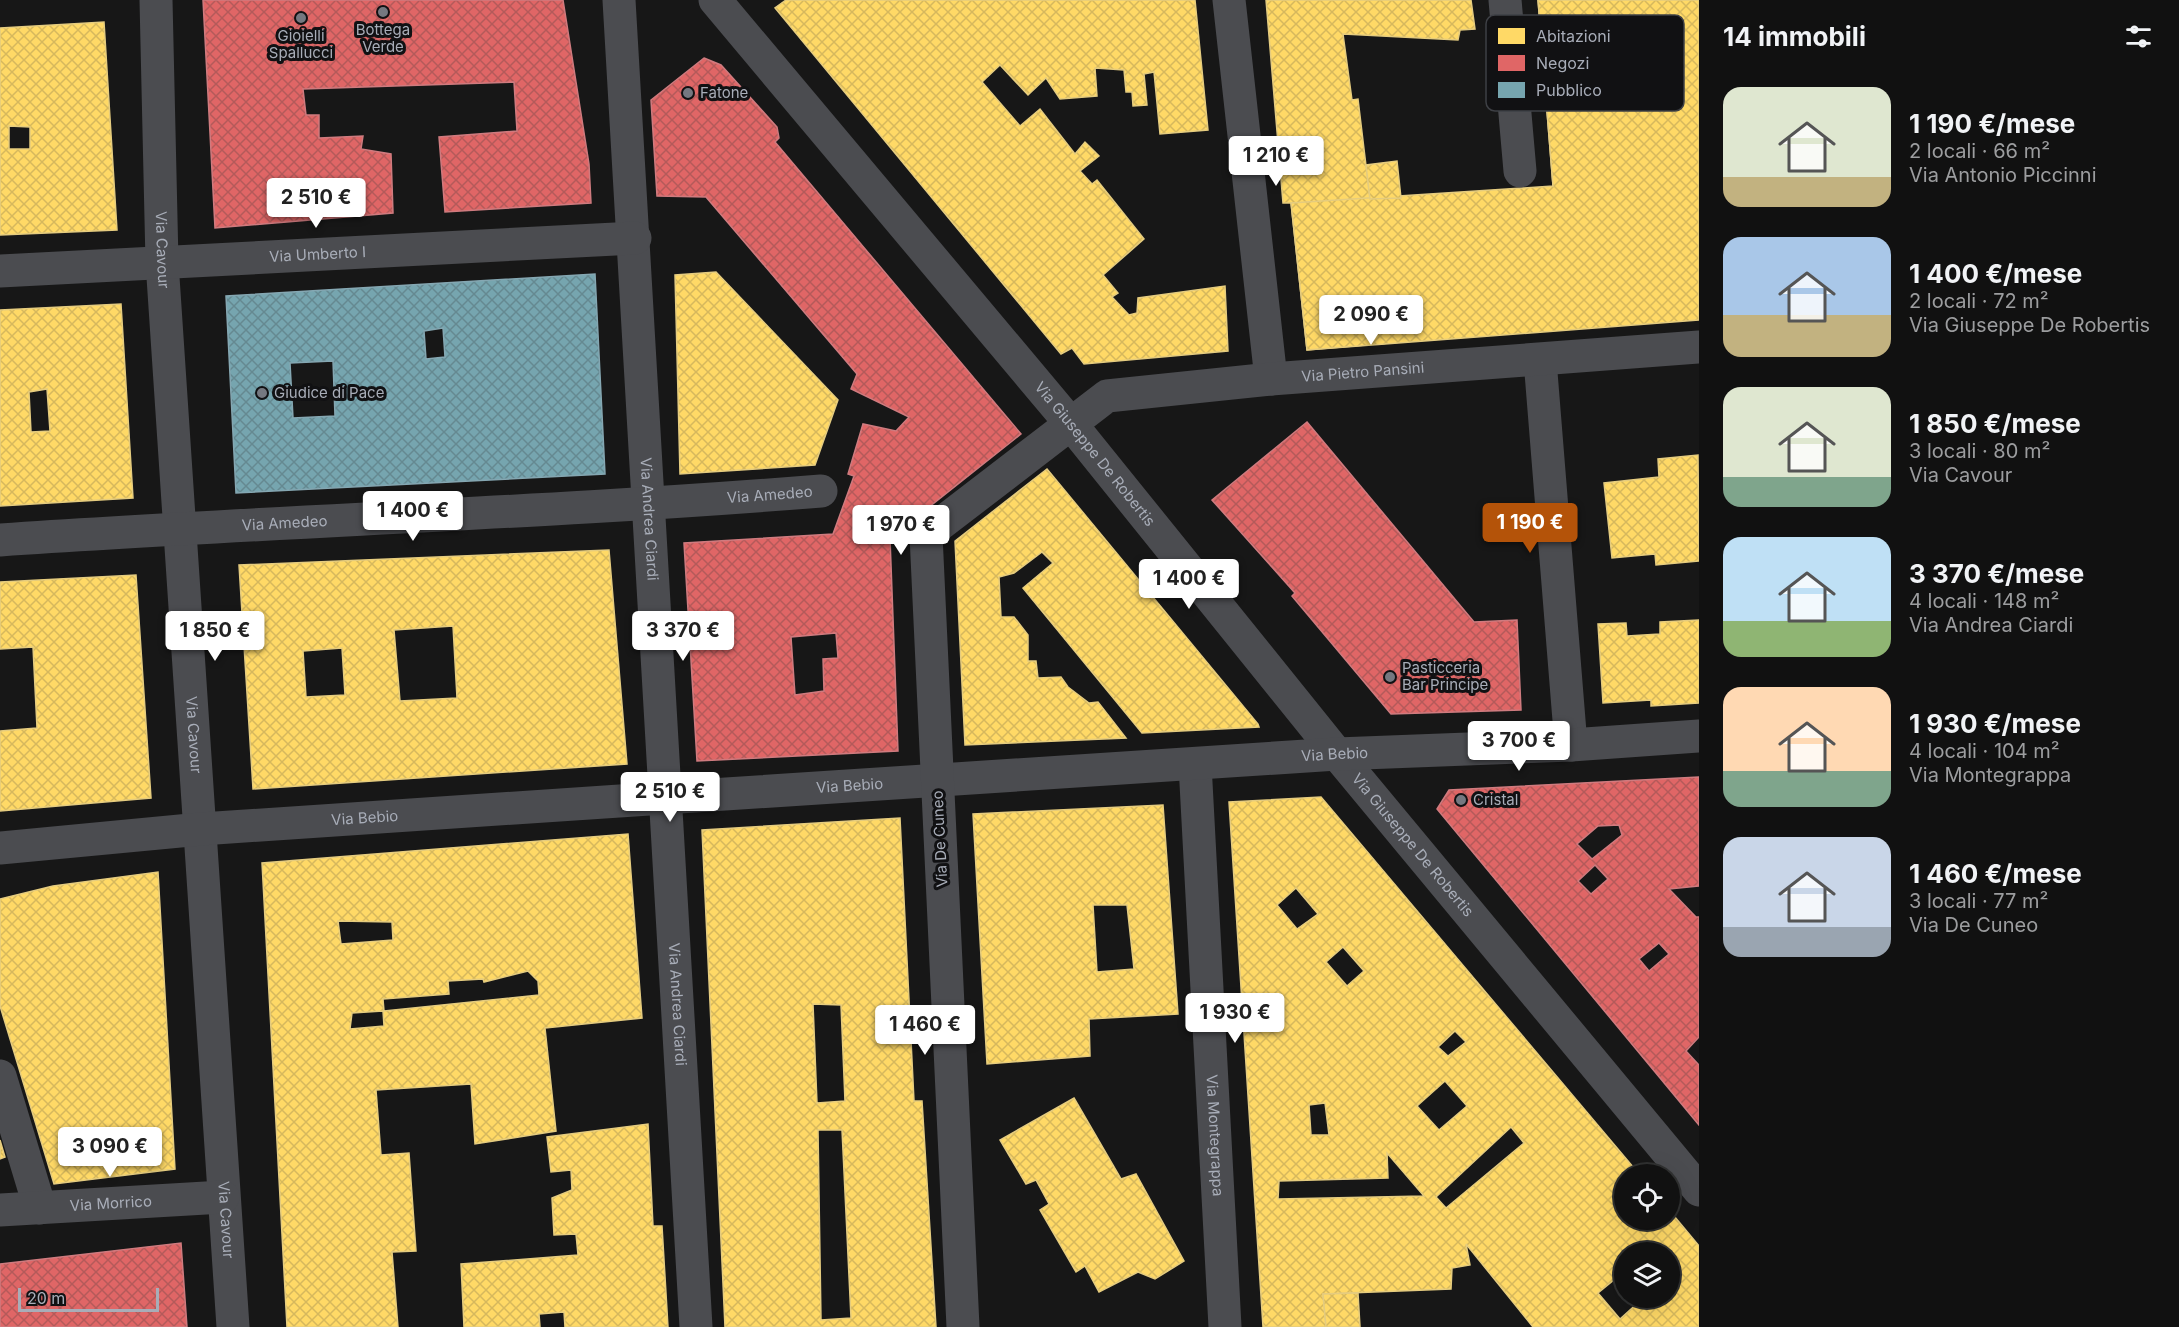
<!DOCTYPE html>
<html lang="it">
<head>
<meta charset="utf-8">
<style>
  body { margin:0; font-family:Inter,sans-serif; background:#1a1a1a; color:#f1f3f6; height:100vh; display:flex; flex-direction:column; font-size:22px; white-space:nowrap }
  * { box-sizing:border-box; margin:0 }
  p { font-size:20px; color:#9c9d9f }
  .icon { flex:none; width:33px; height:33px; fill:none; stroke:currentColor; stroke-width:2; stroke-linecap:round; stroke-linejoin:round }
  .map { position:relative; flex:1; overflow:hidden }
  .details { display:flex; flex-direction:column; background:#111; width:480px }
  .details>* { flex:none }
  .buttons { position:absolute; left:1614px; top:1164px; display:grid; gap:12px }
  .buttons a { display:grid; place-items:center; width:66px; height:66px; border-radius:50%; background:#111; box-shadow:0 6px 24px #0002,0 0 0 2px #303131; font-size:30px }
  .scale { position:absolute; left:18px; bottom:15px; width:141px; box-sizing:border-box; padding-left:6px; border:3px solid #a8adb8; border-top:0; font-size:16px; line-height:21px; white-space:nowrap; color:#a8adb8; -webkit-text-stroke:4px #111113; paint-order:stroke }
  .price { position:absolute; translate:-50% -51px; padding:0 14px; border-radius:6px; background:#fff; color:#222; font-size:20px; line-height:39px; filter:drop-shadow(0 2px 3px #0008) }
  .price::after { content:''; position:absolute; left:50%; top:36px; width:18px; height:14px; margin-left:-9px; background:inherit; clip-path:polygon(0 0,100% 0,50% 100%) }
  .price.selected { background:#b45309; color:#fff }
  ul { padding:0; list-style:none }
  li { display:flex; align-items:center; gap:18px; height:150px; padding:0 24px }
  li span { display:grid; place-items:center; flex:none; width:168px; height:120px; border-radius:18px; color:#555 }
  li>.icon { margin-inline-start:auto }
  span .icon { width:72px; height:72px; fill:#fffc; stroke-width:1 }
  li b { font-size:26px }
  h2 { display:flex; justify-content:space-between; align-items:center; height:72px; padding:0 24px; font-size:26px }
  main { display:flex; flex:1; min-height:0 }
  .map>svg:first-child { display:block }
  .homes { fill:url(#homes-cross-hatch); stroke:#e5cc7f; stroke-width:1.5; fill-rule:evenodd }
  .shops { fill:url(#shops-cross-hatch); stroke:#cf7b7f; stroke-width:1.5; fill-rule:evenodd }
  .public { fill:url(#public-cross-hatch); stroke:#85a7b2; stroke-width:1.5; fill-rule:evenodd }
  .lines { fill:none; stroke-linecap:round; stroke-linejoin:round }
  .street { stroke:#4b4c50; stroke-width:33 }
  .poi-dot { fill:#757880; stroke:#111113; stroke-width:2 }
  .labels { text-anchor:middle; stroke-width:6; stroke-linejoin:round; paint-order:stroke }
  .poi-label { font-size:15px; fill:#a8adb8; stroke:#111113; text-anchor:start }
  .street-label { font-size:15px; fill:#a8adb8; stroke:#111113 }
  .key { fill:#111113; stroke:#3e4045; stroke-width:1.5 }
  .key-label { font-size:16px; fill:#a8adb8 }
</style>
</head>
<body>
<main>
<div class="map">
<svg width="1699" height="1327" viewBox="0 0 1699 1327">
  <defs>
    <pattern id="homes-cross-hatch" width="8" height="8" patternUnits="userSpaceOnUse" patternTransform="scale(1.5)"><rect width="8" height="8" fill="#ffd966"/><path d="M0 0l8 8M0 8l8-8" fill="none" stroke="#d6b85d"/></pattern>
    <pattern id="shops-cross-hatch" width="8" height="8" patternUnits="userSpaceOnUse" patternTransform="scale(1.5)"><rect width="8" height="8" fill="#e06666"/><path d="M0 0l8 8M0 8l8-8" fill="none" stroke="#b45a5a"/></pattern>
    <pattern id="public-cross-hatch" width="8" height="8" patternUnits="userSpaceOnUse" patternTransform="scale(1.5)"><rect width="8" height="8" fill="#76a5af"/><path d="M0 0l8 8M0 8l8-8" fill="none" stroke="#658991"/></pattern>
  </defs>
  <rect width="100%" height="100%" fill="#171717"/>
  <!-- homes -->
  <g class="homes">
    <polygon points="786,0 1195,0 1208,130 1160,134 1154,72 1144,74 1147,105 1133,106 1132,92 1126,92 1124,70 1095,68 1097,96 1060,99 1046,78 1028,95 1000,65 982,82 1020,126 1040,109 1075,154 1085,142 1099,156 1080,171 1092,184 1097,180 1144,239 1103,275 1118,293 1112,297 1129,315 1137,313 1138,298 1225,286 1228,351 1084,364 1072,348 1061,354 775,8"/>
    <polygon points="1266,0 1471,0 1475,29 1460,30 1458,40 1343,34 1352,100 1358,99 1370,199 1415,198 1418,267 1604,251 1598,181 1553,186 1538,0 1632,0 1639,94 1699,88 1699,142 1664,145 1671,247 1693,243 1693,225 1699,225 1699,317 1307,350 1291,203 1283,203"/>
    <polygon points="1538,0 1699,0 1699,320 1307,350 1291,203 1553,186"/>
    <path d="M104 22 117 230 0 235V28ZM9 126 30 127V149H9Z"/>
    <polygon points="1397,161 1401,198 1370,199 1366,165"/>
    <polygon points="716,272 838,400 815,465 680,474 675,275"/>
    <path d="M121 304 133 498 0 506V310ZM47 389 50 431 31 432 29 392Z"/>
    <polygon points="1698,455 1699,561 1656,565 1655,554 1612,558 1604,483 1659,477 1658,459"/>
    <polygon points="1047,469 1258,724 1259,727 1142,733 1023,588 1053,563 1042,552 1014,573 999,577 1001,617 1014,617 1028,635 1028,661 1036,661 1038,678 1061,677 1068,687 1089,703 1098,702 1126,738 965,745 955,541"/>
    <path d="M609 550 627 764 253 789 239 565ZM453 626 457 698 400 701 394 630ZM342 648 345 695 306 697 303 651Z"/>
    <polygon points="136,575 151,798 0,811 0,731 37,728 33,647 0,649 0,582"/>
    <polygon points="1699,620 1699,703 1651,706 1651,700 1603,703 1598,624 1626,623 1627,636 1660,634 1660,622"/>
    <path d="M1321 797 1639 1174H1624V1220H1670V1211L1699 1246V1327H1533L1466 1244 1470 1265 1452 1268 1451 1289 1323 1294 1326 1327H1263L1229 802ZM1296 888 1318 914 1297 929 1277 905ZM1343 947 1364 971 1347 986 1326 962ZM1455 1031 1466 1042 1448 1056 1438 1047ZM1445 1081 1467 1106 1439 1130 1417 1106ZM1325 1103 1329 1135H1311L1309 1105ZM1511 1127 1524 1143 1446 1208 1436 1197ZM1387 1153 1424 1196 1278 1199 1279 1181 1388 1178ZM1624 1252H1670V1298H1639L1641 1300 1620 1319 1598 1293 1620 1275 1624 1281Z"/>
    <path d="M1163 805 1178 1014 1089 1019 1090 1056 987 1064 973 814ZM1093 905H1127L1134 969 1097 972Z"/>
    <path d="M900 818 914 1101H922L936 1327H725L702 830ZM813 1004 841 1005 845 1101 817 1103ZM818 1130H842L851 1318 821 1320Z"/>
    <path d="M628 834 642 1018 545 1028 556 1131 475 1144 471 1084 376 1090 381 1155 409 1153 416 1251 392 1252 398 1327H287L262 863ZM338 921 392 922 393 940 341 944ZM528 971 538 981 539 995 384 1011 383 999 449 994 448 981 483 979 484 982ZM383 1011 384 1026 350 1029 352 1013Z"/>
    <polygon points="158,872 175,1169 54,1184 0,1006 0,899 53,886"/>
    <polygon points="1074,1098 1121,1179 1136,1174 1184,1261 1155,1279 1138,1272 1099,1292 1085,1266 1076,1272 1040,1210 1049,1204 1036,1180 1026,1184 1000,1140"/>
    <polygon points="648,1124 653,1226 662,1226 668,1327 565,1327 564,1312 539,1314 540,1327 464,1327 461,1264 578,1255 576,1234 554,1235 552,1198 572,1190 571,1170 551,1172 547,1137"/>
    <polygon points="0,1140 5,1157 0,1159"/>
    <polygon points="1358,1293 1360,1327 1326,1327 1323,1294"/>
  </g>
  <!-- shops -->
  <g class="shops">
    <polygon points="203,0 563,0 589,164 591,203 445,212 439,137 517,131 514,82 303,89 306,115 319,115 319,138 363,136 361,149 391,154 393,213 215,228"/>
    <path d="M704 58 721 65 777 127 779 138 775 142 1021 434 890 538 898 751 697 761 684 543 833 534 854 476 848 474 863 424 896 431 909 417 851 389 857 374 706 197 657 196 651 100ZM836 633 838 658 823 659 824 691 795 695 791 637Z"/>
    <polygon points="1307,422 1474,622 1517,620 1521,710 1391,714 1292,596 1295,593 1212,500"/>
    <path d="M1699 777V886L1669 889 1696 917H1699V1037L1686 1051 1699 1065V1125L1437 809 1449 790ZM1619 825 1622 835 1592 859 1577 844 1598 826ZM1595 865 1608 879 1591 894 1578 881ZM1659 943 1669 954 1649 971 1639 959Z"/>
    <polygon points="181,1243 187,1327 0,1327 0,1264"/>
  </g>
  <!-- public -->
  <path class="public" d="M595 274 605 474 236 493 226 296ZM443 328 445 357 426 359 424 331ZM333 361 335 416 293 418 290 363Z"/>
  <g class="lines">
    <!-- street -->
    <g class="street">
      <path id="s1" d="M156 0 162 262 233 1327"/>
      <path id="s2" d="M619 0 696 1327"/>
      <path id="s3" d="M715 0 1071 424 1337 754 1699 1190"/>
      <polyline points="1229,0 1271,379"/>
      <polyline points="1505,0 1520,171"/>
      <path id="s4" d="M0 271 635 238"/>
      <polyline points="1540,360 1571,745"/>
      <path id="s5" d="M0 540C274 521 548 513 821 491"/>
      <path id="s6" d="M1195 764 1225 1327"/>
      <path id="s7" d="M0 848 201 829 664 798 1337 754 1571 745 1699 736"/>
      <polyline points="0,1076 40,1208"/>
      <path id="s8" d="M0 1210 223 1197"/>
      <path id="s9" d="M963 1327 926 535 1107 396 1271 379 1699 347"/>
    </g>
  </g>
  <!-- markers -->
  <g class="poi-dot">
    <circle cx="383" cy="12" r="6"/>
    <circle cx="301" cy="18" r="6"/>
    <circle cx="688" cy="93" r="6"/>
    <circle cx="262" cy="393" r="6"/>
    <circle cx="1390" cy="677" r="6"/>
    <circle cx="1461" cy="800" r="6"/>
  </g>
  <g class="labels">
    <!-- poi labels -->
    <g class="poi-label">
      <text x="383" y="35" text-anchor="middle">Bottega<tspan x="383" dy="17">Verde</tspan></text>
      <text x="301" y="41" text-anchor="middle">Gioielli<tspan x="301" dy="17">Spallucci</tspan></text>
      <text x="700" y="98">Fatone</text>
      <text x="274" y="398">Giudice di Pace</text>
      <text x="1402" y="673">Pasticceria<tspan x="1402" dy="17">Bar Principe</tspan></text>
      <text x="1473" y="805">Cristal</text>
    </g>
    <!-- street labels -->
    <g class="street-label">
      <text dy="5" stroke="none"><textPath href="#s1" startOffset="250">Via Cavour</textPath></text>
      <text dy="5" stroke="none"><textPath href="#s4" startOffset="318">Via Umberto I</textPath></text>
      <text dy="5" stroke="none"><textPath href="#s9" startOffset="1278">Via Pietro Pansini</textPath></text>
      <text dy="5" stroke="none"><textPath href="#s3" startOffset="592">Via Giuseppe De Robertis</textPath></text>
      <text dy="5" stroke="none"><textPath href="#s5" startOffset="771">Via Amedeo</textPath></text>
      <text dy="5" stroke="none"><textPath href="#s2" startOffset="520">Via Andrea Ciardi</textPath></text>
      <text dy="5" stroke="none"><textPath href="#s5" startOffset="285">Via Amedeo</textPath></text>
      <text dy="5" stroke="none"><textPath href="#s1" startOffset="736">Via Cavour</textPath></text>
      <text dy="5" stroke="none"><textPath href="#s7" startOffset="1338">Via Bebio</textPath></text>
      <text dy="5" stroke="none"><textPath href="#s7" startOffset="852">Via Bebio</textPath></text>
      <text dy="5" stroke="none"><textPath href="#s7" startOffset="366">Via Bebio</textPath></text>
      <text transform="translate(940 839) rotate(-93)" y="5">Via De Cuneo</text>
      <text dy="5" stroke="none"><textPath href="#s3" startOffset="1096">Via Giuseppe De Robertis</textPath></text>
      <text dy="5" stroke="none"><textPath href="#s2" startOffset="1006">Via Andrea Ciardi</textPath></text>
      <text dy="5" stroke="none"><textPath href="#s6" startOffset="372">Via Montegrappa</textPath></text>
      <text dy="5" stroke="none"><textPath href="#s8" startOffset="111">Via Morrico</textPath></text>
      <text dy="5" stroke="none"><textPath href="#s1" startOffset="1222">Via Cavour</textPath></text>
    </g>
  </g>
  <!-- legend -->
  <rect x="1486" y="15" width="198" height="96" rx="9" class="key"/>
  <rect x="1498" y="28" width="27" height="16" fill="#ffd966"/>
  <rect x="1498" y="55" width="27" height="16" fill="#e06666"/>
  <rect x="1498" y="82" width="27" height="16" fill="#76a5af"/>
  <g class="key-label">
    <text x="1536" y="42">Abitazioni</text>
    <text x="1536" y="69">Negozi</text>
    <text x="1536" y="96">Pubblico</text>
  </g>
</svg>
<div class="buttons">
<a><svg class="icon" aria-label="locate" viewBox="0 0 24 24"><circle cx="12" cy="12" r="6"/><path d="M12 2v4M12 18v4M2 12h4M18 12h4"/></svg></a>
<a><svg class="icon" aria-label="layers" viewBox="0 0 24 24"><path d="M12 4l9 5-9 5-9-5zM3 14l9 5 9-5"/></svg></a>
</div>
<div class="scale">20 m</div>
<b class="price" style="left:1276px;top:187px">1 210 €</b>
<b class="price" style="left:316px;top:229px">2 510 €</b>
<b class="price" style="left:1371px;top:346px">2 090 €</b>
<b class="price" style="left:413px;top:542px">1 400 €</b>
<b class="price selected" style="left:1530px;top:554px">1 190 €</b>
<b class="price" style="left:901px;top:556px">1 970 €</b>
<b class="price" style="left:1189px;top:610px">1 400 €</b>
<b class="price" style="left:215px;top:662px">1 850 €</b>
<b class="price" style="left:683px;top:662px">3 370 €</b>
<b class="price" style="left:1519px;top:772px">3 700 €</b>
<b class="price" style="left:670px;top:823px">2 510 €</b>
<b class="price" style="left:1235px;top:1044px">1 930 €</b>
<b class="price" style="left:925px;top:1056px">1 460 €</b>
<b class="price" style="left:110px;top:1178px">3 090 €</b>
</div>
<section class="details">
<h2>14 immobili<svg class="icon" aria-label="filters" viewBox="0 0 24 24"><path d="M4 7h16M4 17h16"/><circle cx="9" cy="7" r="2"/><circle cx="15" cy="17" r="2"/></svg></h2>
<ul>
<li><span style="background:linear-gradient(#dfe7d0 75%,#c2b280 0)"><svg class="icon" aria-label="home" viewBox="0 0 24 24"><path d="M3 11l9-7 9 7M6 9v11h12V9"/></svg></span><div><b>1 190 €/mese</b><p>2 locali · 66 m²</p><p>Via Antonio Piccinni</p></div></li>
<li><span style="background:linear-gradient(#a9c7e8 65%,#c2b280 0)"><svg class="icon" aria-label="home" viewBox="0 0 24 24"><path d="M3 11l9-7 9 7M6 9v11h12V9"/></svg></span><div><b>1 400 €/mese</b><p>2 locali · 72 m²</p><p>Via Giuseppe De Robertis</p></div></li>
<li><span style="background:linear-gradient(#dfe7d0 75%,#7fa58c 0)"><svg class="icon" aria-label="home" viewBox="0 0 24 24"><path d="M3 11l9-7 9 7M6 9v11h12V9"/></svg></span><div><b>1 850 €/mese</b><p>3 locali · 80 m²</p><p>Via Cavour</p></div></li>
<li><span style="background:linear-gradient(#bfe0f5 70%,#8fb573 0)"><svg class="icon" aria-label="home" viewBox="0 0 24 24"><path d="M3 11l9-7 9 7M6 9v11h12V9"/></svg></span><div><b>3 370 €/mese</b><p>4 locali · 148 m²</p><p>Via Andrea Ciardi</p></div></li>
<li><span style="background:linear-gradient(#ffd9b3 70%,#7fa58c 0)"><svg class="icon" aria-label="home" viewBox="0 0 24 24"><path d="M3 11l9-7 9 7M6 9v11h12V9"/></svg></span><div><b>1 930 €/mese</b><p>4 locali · 104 m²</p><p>Via Montegrappa</p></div></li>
<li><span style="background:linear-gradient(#c9d6e8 75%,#9aa5b1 0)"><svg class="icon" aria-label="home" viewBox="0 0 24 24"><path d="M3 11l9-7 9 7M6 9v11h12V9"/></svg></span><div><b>1 460 €/mese</b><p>3 locali · 77 m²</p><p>Via De Cuneo</p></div></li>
</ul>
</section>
</main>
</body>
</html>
